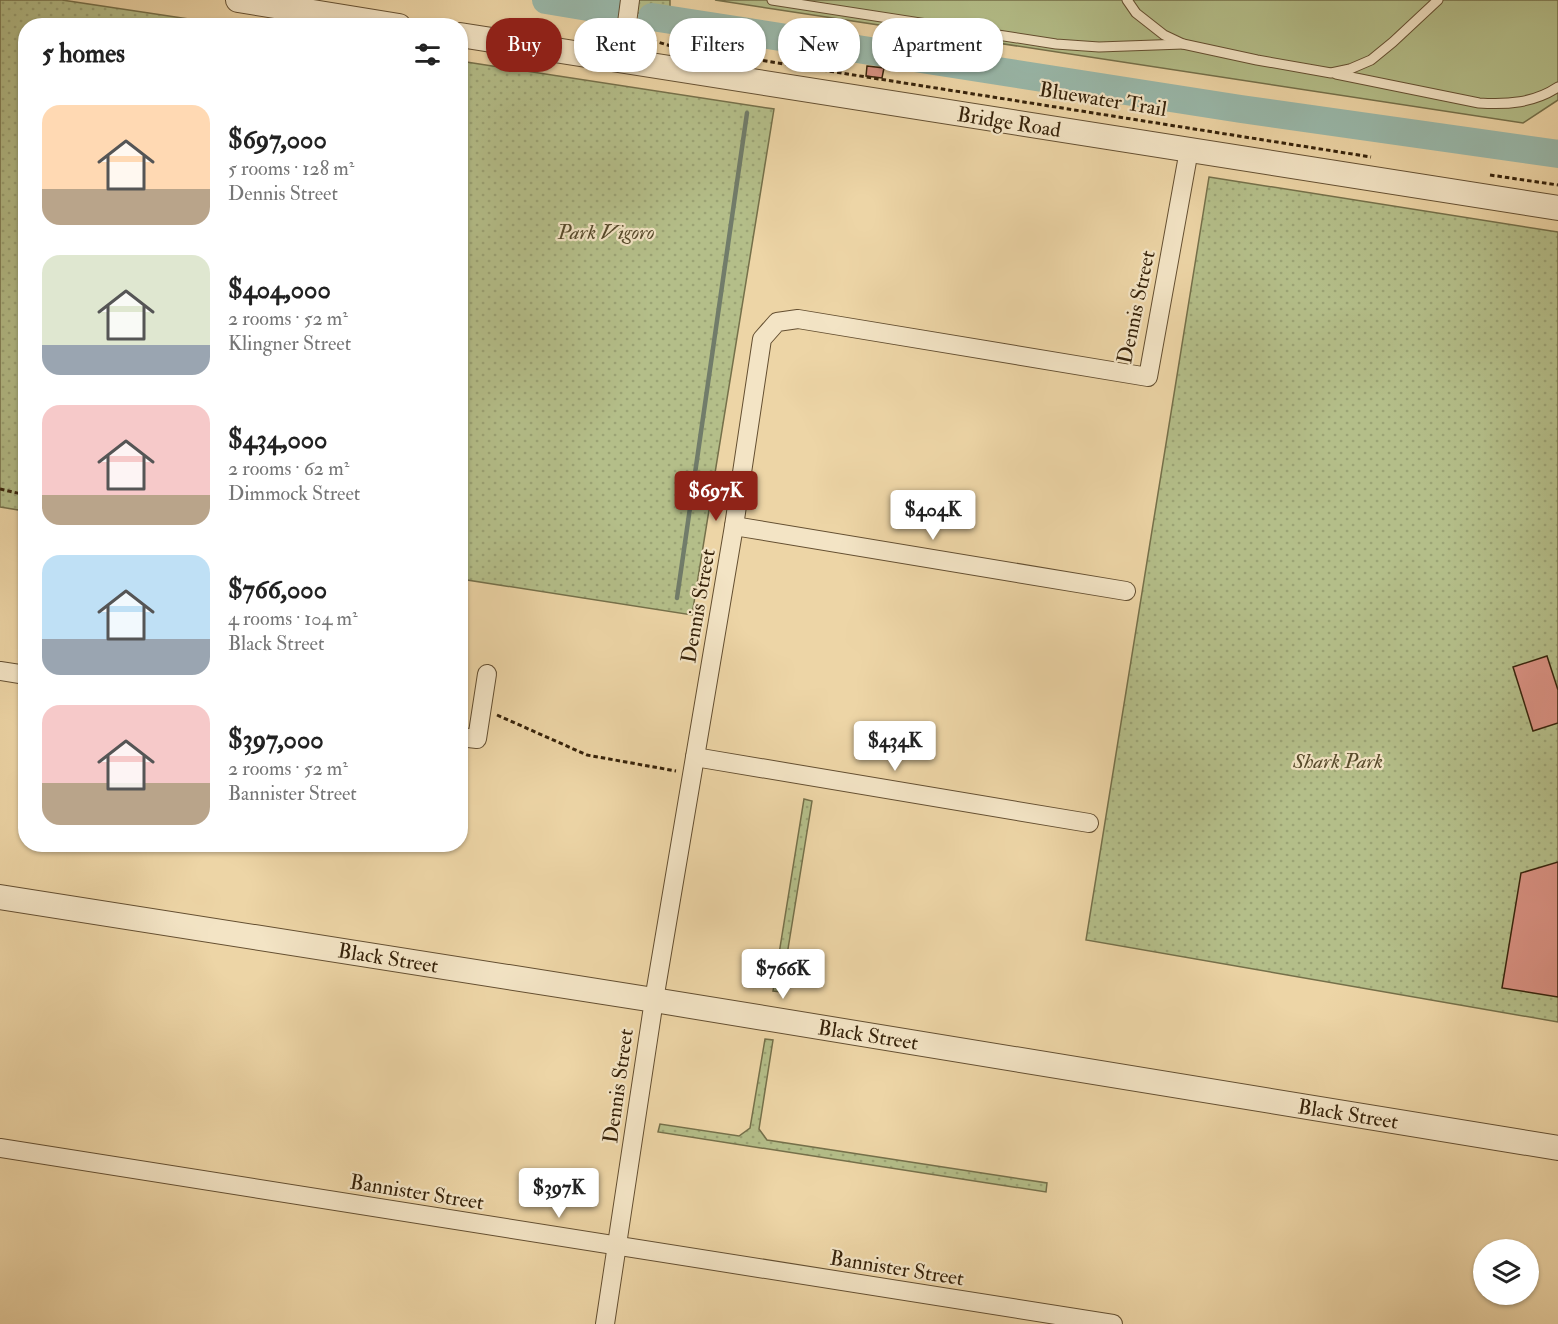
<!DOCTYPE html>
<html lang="en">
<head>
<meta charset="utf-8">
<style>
  body { margin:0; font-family:"IM FELL Double Pica",serif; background:#f2f2f2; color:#222; height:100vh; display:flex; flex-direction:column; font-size:22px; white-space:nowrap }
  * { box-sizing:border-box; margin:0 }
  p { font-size:20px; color:#767676 }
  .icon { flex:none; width:33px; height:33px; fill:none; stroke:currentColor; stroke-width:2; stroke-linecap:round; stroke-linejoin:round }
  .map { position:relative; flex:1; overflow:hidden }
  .drawer { position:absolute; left:18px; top:18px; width:450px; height:834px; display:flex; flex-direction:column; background:#fff; border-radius:24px; box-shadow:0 2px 4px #0004 }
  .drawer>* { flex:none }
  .banner { position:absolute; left:486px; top:18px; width:570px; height:54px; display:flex; gap:12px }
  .fabs { position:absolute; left:1473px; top:1239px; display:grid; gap:12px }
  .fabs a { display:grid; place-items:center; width:66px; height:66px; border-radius:50%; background:#fff; box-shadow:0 2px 4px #0004; font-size:30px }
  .price { position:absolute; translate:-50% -51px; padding:0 14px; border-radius:6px; background:#fff; color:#222; font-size:20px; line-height:39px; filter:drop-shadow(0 2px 3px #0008) }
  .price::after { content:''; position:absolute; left:50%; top:36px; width:18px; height:14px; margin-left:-9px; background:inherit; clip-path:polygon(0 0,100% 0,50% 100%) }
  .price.on { background:#8f2418; color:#fff }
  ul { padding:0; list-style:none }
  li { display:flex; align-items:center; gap:18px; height:150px; padding:0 24px }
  li span { display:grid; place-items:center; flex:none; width:168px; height:120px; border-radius:18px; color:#555 }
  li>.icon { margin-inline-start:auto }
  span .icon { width:72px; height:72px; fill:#fffc; stroke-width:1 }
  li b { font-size:26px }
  h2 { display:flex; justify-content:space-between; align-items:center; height:72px; padding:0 24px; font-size:26px }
  .chip { padding:0 21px; border-radius:24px; background:#fff; box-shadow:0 2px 4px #0004; font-size:21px; line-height:54px }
  .chip.on { background:#8f2418; color:#fff }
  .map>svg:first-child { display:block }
  .green { fill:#b4be89; stroke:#75704a; stroke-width:1.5 }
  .park { fill:url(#park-dots); stroke:#75704a; stroke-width:1.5 }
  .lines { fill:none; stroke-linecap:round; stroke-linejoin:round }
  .stream { stroke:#717c6a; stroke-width:4.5 }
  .river { stroke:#99b8aa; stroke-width:28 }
  .building { fill:#da9183; stroke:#36220a; stroke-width:1.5 }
  .service-casing { stroke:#644f31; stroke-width:11 }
  .minor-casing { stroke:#644f31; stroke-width:20 }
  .tertiary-casing { stroke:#644f31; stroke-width:26 }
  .path { stroke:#36220a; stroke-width:3; stroke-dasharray:4.5 3; stroke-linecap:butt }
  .service { stroke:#f3e4c5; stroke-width:9 }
  .minor { stroke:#f3e4c5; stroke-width:18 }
  .tertiary { stroke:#f3e4c5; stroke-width:24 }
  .labels { text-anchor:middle; stroke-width:4.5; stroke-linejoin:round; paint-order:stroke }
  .street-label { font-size:21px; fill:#36220a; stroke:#f3e4c5 }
  .park-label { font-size:21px; font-style:italic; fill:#56492a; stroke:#f3e4c5 }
</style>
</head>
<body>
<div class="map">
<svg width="1558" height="1324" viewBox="0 0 1558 1324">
  <defs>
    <pattern id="park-dots" width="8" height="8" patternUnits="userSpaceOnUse" patternTransform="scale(1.5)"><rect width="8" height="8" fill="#b4be89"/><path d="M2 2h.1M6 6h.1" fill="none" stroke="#9ba375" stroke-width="1.8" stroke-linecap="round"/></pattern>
  </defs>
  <rect width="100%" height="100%" fill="#edd5a6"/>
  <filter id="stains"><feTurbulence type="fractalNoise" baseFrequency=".00333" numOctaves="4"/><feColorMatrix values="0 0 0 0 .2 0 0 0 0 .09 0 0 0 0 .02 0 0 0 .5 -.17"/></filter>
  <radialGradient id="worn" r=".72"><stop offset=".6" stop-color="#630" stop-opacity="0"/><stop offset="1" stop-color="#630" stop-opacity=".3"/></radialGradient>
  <!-- green -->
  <polygon class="green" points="715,0 1558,0 1558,100 1523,123"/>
  <!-- park -->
  <g class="park">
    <polygon points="0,0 62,0 229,25 26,26 25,511 0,507"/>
    <polygon points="555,0 670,0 670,18"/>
    <polygon points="460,61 774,109 692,615 461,579"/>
    <polygon points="1209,177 1558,232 1558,1022 1086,940"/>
    <polygon points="804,799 812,801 781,992 773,991"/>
    <polygon points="765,1039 773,1040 759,1129 767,1140 1047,1183 1046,1192 658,1132 660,1124 739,1136 750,1128"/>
  </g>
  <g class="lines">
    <!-- stream -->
    <g class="stream">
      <polyline points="759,50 761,33"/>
      <polyline points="1543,152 1558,142"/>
      <polyline points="677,598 747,113"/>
    </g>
    <!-- river -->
    <g class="river">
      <polyline points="546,0 612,11"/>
      <polyline points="652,17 1241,109 1558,154"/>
    </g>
  </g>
  <!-- building -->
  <g class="building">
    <polygon points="867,66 884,68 882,78 866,76"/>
    <polygon points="1547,656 1558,690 1558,723 1533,731 1513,667"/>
    <polygon points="1558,862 1558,997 1502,988 1521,873"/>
  </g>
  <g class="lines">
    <defs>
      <g id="service">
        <polyline points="772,0 1056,44 1099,47 1183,44"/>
        <polyline points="1127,0 1136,13 1164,35 1183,44 1257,60 1331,73 1350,69 1371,60 1393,42 1438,0"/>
        <path d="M1336 74 1479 103C1507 105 1534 103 1558 87"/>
      </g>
      <g id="minor">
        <polyline points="622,61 630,0"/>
        <polyline points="734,526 1126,591"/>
        <polyline points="0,671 26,675"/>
        <polyline points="460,737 477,739 487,674"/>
        <polyline points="695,757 1089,823"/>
        <polyline points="0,1148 1113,1324"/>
        <polyline points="605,1324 654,1000 734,526 762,339 777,322 798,319 1148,377 1189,150"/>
      </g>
      <g id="tertiary">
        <polyline points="238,0 399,26"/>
        <polyline points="460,35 1558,208"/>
        <polyline points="0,897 654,1000 1558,1148"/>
      </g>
    </defs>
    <!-- service casing -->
    <use href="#service" class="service-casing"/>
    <!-- minor casing -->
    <use href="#minor" class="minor-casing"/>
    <!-- tertiary casing -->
    <use href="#tertiary" class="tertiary-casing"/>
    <!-- path -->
    <g class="path">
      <polyline points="645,29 644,32 654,41 671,46 1371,157"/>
      <polyline points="1490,175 1558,185"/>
      <polyline points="0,489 26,495"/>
      <polyline points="497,715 587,755 676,771"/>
    </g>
    <!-- service -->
    <use href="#service" class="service"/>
    <!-- minor -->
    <use href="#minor" class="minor"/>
    <!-- tertiary -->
    <use href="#tertiary" class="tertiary"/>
  </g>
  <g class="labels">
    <!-- street labels -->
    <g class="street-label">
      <text transform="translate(1103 99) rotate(9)" y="7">Bluewater Trail</text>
      <text transform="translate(1009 122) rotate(9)" y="7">Bridge Road</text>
      <text transform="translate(1136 307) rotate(-78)" y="7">Dennis Street</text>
      <text transform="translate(698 606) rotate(-80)" y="7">Dennis Street</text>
      <text transform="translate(388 958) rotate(9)" y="7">Black Street</text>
      <text transform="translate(868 1035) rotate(9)" y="7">Black Street</text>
      <text transform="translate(618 1086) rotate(-82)" y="7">Dennis Street</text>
      <text transform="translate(1348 1114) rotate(9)" y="7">Black Street</text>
      <text transform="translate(417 1192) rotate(9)" y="7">Bannister Street</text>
      <text transform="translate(897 1268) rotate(9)" y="7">Bannister Street</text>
    </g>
    <!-- park labels -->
    <g class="park-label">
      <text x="606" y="239">Park Vigoro</text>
      <text x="1338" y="768">Shark Park</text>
    </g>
  </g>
  <rect width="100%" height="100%" filter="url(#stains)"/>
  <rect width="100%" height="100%" fill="url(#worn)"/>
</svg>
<div class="fabs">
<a><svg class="icon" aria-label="layers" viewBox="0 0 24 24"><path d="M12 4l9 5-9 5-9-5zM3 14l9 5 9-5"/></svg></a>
</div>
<b class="price on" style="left:716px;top:522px">$697K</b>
<b class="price" style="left:933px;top:541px">$404K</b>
<b class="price" style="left:895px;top:772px">$434K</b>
<b class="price" style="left:783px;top:1000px">$766K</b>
<b class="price" style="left:559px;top:1219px">$397K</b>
<div class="banner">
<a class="chip on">Buy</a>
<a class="chip">Rent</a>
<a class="chip">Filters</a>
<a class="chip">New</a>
<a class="chip">Apartment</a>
</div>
<section class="drawer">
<h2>5 homes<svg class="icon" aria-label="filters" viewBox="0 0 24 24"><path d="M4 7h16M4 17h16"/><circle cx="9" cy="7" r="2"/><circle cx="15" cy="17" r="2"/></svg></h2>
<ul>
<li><span style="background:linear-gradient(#ffd9b3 70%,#b9a48a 0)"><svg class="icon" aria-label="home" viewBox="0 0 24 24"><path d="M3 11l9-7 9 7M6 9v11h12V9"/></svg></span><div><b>$697,000</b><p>5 rooms · 128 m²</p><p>Dennis Street</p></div></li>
<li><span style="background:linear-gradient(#dfe7d0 75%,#9aa5b1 0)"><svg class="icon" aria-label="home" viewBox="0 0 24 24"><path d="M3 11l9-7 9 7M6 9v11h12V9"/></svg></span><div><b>$404,000</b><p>2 rooms · 52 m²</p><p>Klingner Street</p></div></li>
<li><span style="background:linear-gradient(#f6c9c9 75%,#b9a48a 0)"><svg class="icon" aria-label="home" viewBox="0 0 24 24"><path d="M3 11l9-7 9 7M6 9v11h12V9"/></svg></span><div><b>$434,000</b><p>2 rooms · 62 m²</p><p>Dimmock Street</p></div></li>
<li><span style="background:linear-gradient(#bfe0f5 70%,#9aa5b1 0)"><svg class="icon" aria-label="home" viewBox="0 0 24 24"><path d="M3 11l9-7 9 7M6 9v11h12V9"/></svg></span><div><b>$766,000</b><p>4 rooms · 104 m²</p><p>Black Street</p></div></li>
<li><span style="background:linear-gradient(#f6c9c9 65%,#b9a48a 0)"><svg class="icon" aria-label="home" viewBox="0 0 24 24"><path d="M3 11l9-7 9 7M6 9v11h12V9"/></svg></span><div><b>$397,000</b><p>2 rooms · 52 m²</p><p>Bannister Street</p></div></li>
</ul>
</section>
</div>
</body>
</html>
